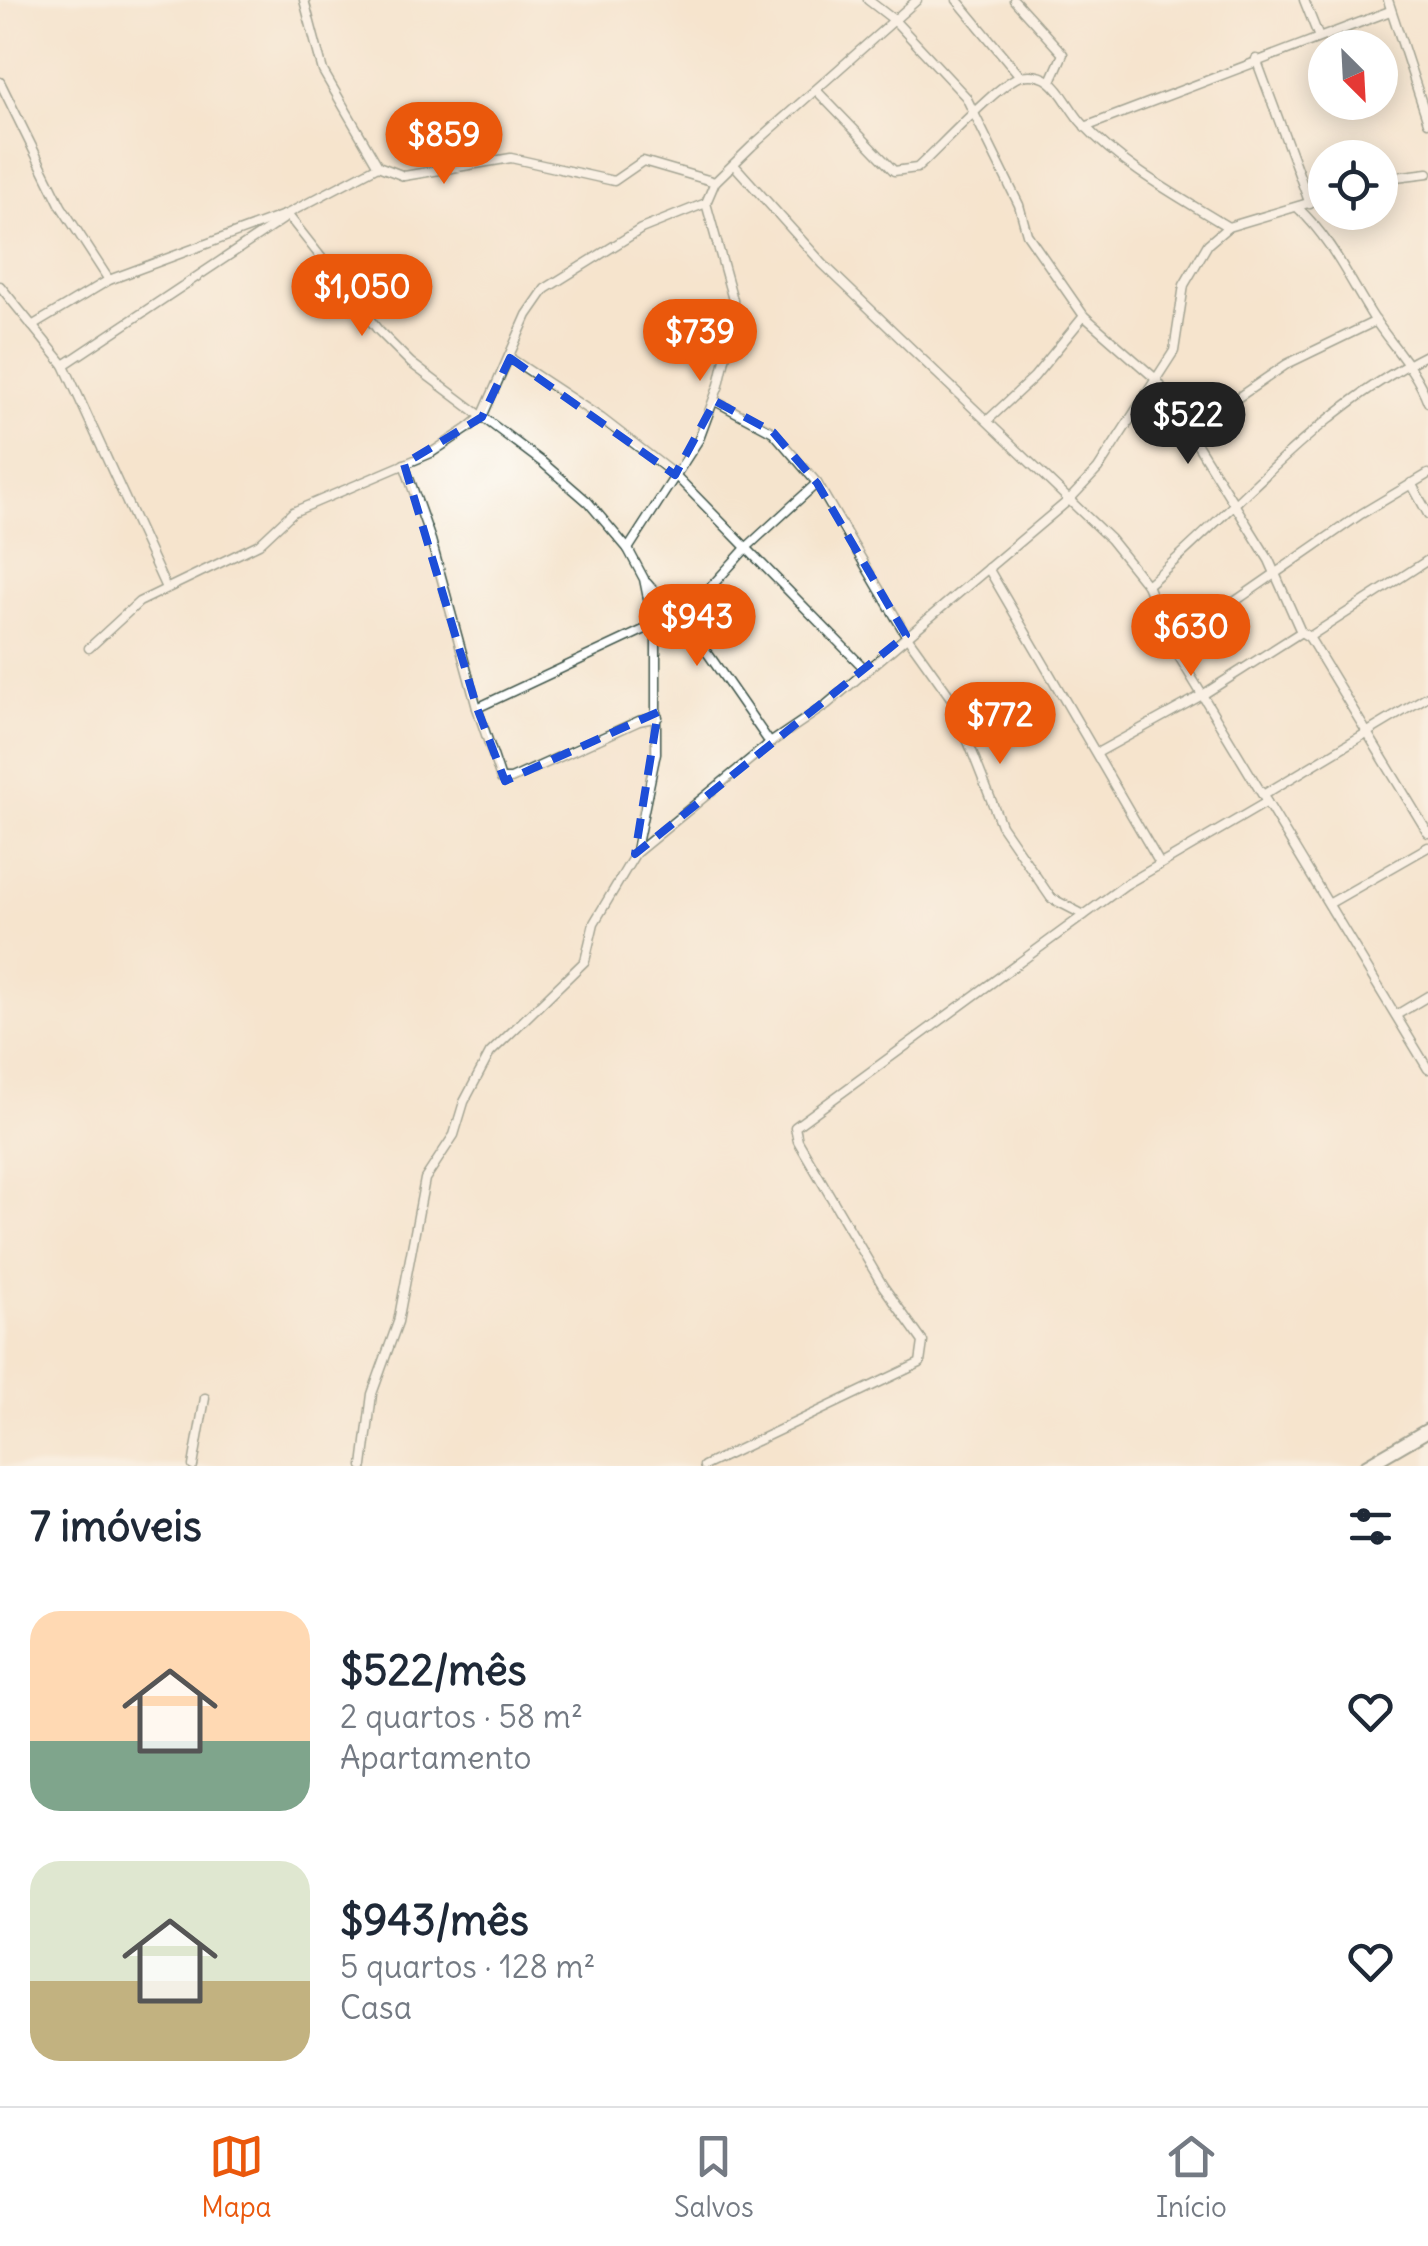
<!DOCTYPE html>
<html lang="pt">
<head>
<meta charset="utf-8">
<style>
  body { margin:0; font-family:Delius,sans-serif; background:#f6f6f7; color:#1f2937; height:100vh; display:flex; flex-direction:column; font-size:38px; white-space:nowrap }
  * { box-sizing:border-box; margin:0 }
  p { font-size:32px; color:#747a83 }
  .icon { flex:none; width:55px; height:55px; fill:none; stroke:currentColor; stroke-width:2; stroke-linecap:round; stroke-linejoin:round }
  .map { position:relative; height:1466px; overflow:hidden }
  .side { display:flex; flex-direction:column; background:#fff; flex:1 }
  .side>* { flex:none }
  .needle { width:65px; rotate:156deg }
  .fabs { position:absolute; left:1308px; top:30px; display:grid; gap:20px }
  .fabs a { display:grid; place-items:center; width:90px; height:90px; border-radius:50%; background:#fff; box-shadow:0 5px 25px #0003; font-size:50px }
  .price { position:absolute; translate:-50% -85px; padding:0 22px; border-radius:35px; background:#ea580c; color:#fff; font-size:32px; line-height:65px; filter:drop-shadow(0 2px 5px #0008) }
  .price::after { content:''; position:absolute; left:50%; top:60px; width:30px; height:22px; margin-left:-15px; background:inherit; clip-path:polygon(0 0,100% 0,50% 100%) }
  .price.active { background:#222; color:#fff }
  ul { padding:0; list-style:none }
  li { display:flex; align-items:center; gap:30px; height:250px; padding:0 30px }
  li span { display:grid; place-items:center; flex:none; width:280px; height:200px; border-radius:30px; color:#555 }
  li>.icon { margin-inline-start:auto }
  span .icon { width:120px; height:120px; fill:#fffc; stroke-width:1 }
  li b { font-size:42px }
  h2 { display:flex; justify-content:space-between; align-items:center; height:120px; padding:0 30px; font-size:42px }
  .tab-bar { display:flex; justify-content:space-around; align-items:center; height:140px; border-top:2px solid #e0e1e3; background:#fff; font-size:28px; color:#747a83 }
  .tab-bar a { display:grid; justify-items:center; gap:5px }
  .tab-bar .active { color:#ea580c }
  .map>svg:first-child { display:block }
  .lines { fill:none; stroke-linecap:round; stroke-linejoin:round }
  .minor-casing { stroke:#3f564b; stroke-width:11 }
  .primary-casing { stroke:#3f564b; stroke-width:16 }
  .minor { stroke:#fff; stroke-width:8 }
  .primary { stroke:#fff; stroke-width:12 }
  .marked { fill:none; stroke:#1d4ed8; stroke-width:8; stroke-dasharray:20 12; stroke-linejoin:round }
</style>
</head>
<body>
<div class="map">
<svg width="1428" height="1466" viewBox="0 0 1428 1466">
  <rect width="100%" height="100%" fill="#fdfcf7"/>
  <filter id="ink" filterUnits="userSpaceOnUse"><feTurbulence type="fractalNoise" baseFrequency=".01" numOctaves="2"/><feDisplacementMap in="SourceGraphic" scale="20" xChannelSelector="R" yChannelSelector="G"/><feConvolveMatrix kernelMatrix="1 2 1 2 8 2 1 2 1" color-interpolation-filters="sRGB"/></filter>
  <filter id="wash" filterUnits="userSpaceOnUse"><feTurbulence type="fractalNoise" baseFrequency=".0048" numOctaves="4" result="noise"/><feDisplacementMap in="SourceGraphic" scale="40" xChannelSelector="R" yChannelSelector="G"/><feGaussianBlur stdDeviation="2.25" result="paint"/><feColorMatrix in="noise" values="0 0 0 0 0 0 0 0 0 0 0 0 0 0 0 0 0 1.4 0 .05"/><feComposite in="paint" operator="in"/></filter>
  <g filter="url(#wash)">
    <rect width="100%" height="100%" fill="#f5e4cd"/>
  </g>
  <g filter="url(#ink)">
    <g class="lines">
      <defs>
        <g id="minor">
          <polyline points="304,0 323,71 378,166 404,176 511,158 614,181 643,161 715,182"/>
          <polyline points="868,0 894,20 966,97 1019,205 1027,234 1084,316 1157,380 1269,560 1301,632 1309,637 1428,833"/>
          <polyline points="957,0 1020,76"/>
          <polyline points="1014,0 1063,54 1051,81"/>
          <polyline points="1304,0 1318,35"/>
          <polyline points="1388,0 1428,122"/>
          <polyline points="1256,59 1310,204"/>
          <polyline points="0,82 61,206 109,280"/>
          <path d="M816 90 894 171 917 168C936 151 1002 80 1021 76 1057 69 1063 103 1083 124 1123 167 1178 196 1228 227"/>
          <polyline points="1085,127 1390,11"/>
          <polyline points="735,166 823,264 1110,539 1147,585 1172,645 1428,1069"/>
          <polyline points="1380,179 1428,173"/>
          <path d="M1298 208C1331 239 1349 279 1373 317 1392 346 1415 368 1428 402"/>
          <polyline points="287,214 378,330 411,363 542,462 588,502 628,549 644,579 656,638 656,753 635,854 594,923 585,961 490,1053 464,1102 454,1135 425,1179 398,1322 372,1394 363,1466"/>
          <polyline points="0,286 64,365"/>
          <polyline points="32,326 109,280 287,214 378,166"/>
          <polyline points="510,358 601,418 675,475 865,669"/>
          <polyline points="715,401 773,432 817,483 906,635 951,698 1001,825 1051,898 1084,915"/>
          <polyline points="989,419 1034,377 1084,316"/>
          <polyline points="1189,431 1287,364 1376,321"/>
          <polyline points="404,464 431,540 477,708 501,779 511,779 639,721 658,717"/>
          <polyline points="1411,483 1428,514"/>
          <polyline points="628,549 699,439 719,385 734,319 733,300 706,203"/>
          <polyline points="988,568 1159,862"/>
          <polyline points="647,583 709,655 770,743"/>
          <path d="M1147 585C1240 506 1317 409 1428 354"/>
          <polyline points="166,588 64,365 288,216"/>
          <polyline points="681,620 747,547 817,483"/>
          <polyline points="1309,637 1428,560"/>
          <polyline points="1172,645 1361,514 1428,474"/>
          <polyline points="89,648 139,602 259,544 293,512 431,453 467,429 482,417 527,315 545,289 641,229 706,203 715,182 752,146 917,0"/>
          <polyline points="477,708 654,625"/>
          <polyline points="1097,753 1204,694 1301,632"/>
          <polyline points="1263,795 1428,696"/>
          <polyline points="636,853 770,743 826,705 1069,500 1098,469 1174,351 1184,285 1208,244 1228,227 1325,198"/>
          <polyline points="1332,902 1428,847"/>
          <polyline points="1398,1014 1428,996"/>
          <polyline points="193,1466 205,1398"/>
          <polyline points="704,1466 920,1363 923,1342 883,1286 798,1141 795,1127 1125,885 1267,802"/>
        </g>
        <polyline id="primary" points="1366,1466 1428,1430"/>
      </defs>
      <!-- minor casing -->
      <use href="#minor" class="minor-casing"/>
      <!-- primary casing -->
      <use href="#primary" class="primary-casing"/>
      <!-- minor -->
      <use href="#minor" class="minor"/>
      <!-- primary -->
      <use href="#primary" class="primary"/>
    </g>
  </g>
  <!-- marked area -->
  <path d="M0 0H1428V1466H0ZM510 358 675 475 715 401 773 432 817 483 906 635 635 854 658 712 505 781 477 708 404 464 482 417Z" fill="#f5e4cd" fill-opacity=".55" fill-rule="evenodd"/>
  <path class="marked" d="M510 358 675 475 715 401 773 432 817 483 906 635 635 854 658 712 505 781 477 708 404 464 482 417Z"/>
</svg>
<div class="fabs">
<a><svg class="needle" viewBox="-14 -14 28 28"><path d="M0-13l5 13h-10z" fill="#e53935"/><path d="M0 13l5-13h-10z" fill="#747a83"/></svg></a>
<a><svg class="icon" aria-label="locate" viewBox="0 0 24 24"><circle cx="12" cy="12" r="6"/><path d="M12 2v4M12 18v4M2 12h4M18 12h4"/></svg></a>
</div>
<b class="price" style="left:444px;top:187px">$859</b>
<b class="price" style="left:362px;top:339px">$1,050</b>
<b class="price" style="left:700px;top:384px">$739</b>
<b class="price active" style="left:1188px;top:467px">$522</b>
<b class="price" style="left:697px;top:669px">$943</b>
<b class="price" style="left:1191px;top:679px">$630</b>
<b class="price" style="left:1000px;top:767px">$772</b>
</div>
<section class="side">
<h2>7 imóveis<svg class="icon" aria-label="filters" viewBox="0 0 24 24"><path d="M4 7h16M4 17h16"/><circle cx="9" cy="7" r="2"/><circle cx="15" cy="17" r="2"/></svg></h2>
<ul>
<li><span style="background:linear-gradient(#ffd9b3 65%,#7fa58c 0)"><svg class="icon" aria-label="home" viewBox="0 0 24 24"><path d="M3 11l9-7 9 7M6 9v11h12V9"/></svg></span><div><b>$522/mês</b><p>2 quartos · 58 m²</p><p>Apartamento</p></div><svg class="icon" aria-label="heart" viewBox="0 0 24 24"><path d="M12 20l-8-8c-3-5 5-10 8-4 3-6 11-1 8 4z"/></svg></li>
<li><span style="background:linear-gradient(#dfe7d0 60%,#c2b280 0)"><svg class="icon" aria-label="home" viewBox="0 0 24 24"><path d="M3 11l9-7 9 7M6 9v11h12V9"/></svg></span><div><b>$943/mês</b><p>5 quartos · 128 m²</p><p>Casa</p></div><svg class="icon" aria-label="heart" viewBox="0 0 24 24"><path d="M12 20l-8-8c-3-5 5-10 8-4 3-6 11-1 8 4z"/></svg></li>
</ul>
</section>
<nav class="tab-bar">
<a class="active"><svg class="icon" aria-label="map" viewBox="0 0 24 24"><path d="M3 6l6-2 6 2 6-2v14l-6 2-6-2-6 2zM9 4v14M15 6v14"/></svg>Mapa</a>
<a><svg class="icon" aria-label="saved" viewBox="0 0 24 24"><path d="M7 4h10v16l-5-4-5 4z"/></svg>Salvos</a>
<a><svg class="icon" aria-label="home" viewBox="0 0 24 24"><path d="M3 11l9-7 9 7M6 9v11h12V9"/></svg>Início</a>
</nav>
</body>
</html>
